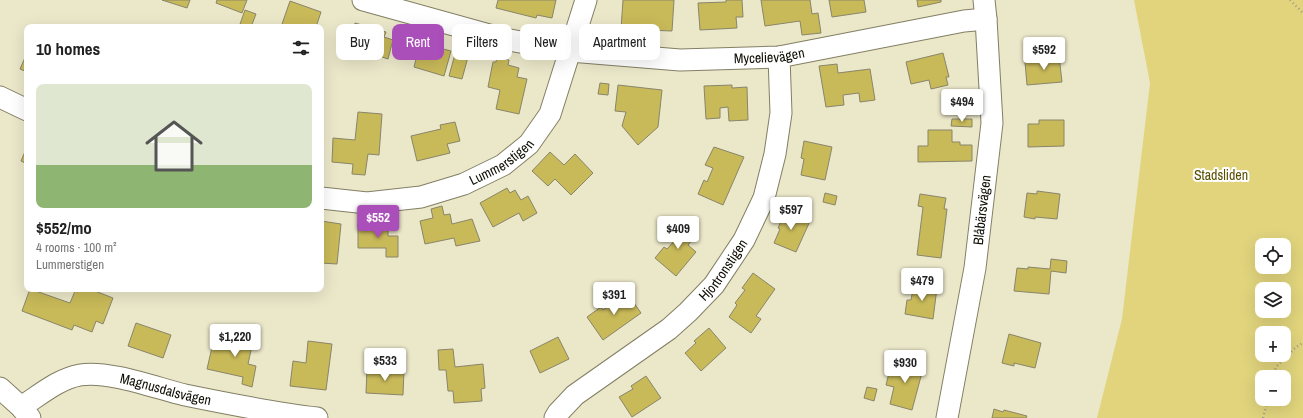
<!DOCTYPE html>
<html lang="en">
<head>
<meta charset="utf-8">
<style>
  body { margin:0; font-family:"Archivo Narrow",sans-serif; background:#f6f6f6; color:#222; height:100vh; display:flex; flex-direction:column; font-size:15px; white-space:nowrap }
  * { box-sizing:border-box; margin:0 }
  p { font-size:13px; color:#767676 }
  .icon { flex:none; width:22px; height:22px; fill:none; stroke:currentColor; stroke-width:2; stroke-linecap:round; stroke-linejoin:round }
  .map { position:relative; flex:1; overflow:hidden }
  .side { position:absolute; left:24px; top:24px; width:300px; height:268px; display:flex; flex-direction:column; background:#fff; border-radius:8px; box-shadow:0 4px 16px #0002 }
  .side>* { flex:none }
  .top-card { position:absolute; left:336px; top:24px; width:380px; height:36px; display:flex; gap:8px }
  .controls { position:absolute; left:1255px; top:238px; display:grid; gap:8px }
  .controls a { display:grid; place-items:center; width:36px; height:36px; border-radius:8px; background:#fff; box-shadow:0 4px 16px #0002; font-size:20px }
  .price { position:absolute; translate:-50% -34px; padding:0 9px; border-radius:4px; background:#fff; color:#222; font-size:13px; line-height:26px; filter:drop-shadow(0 1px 2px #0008) }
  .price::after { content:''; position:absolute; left:50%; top:24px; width:12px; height:9px; margin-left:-6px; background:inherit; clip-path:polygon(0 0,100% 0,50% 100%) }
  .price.active { background:#aa4eb9; color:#fff }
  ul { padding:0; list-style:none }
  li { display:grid; align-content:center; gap:8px; height:212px; padding:0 12px }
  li+li { border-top:1px solid #e0e0e0 }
  li span { display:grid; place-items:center; height:124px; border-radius:8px; color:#555 }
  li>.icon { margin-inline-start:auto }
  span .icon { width:72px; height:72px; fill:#fffc; stroke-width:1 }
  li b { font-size:17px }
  h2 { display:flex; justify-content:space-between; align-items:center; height:48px; padding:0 12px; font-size:17px }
  .pill { padding:0 14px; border-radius:8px; background:#fff; box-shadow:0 4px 16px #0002; font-size:14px; line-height:36px }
  .pill.active { background:#aa4eb9; color:#fff }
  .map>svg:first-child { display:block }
  .green { fill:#e1d47d; fill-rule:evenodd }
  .building { fill:#c8b959; stroke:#89856a }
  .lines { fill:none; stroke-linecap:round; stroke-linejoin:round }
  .street-casing { stroke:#837f64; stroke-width:23 }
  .path { stroke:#a09d86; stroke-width:2.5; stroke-dasharray:1 3; stroke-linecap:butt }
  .street { stroke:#fff; stroke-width:21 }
  .labels { text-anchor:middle; stroke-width:4; stroke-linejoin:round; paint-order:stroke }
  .street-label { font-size:14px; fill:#0f0e05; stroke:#fff }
  .park-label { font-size:14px; fill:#594f00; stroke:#fff }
</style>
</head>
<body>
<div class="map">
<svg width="1303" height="418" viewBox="0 0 1303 418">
  <rect width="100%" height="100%" fill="#ebe7c9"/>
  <!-- green -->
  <path class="green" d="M1134 0H1303V418H1097L1122 319 1150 83ZM1262 245H1284V267H1262ZM1262 289H1284V311H1262ZM1262 333H1284V355H1262ZM1262 377H1284V399H1262Z"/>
  <!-- building -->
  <g class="building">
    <polygon points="162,0 190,0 187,8"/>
    <polygon points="217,0 247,0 242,13 216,3"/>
    <polygon points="498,0 556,0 552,18 537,15 536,18 496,8"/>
    <polygon points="623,0 674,0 672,31 621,29"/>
    <polygon points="726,0 742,0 743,17 736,17 737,28 700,30 698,3 726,2"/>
    <polygon points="761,0 810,0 812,14 818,13 821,33 802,35 800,21 765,26"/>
    <polygon points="829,0 864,0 866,12 832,17"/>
    <polygon points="917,0 941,0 941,2 918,7"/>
    <polygon points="290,1 321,12 316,27 317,27 281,27"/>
    <polygon points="245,10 256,14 251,27 239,27"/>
    <polygon points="355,23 386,32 384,37 393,40 388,59 379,56 378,59 347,50"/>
    <polygon points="420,43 451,51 444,76 414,67"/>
    <polygon points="27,53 27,72 20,69"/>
    <polygon points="943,53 949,77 946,77 948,85 931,89 929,80 911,84 906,62"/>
    <polygon points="455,54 468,57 462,79 449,76"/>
    <polygon points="1059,56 1062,82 1027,85 1025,62 1036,61 1036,58"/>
    <polygon points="497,57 509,60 508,65 519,68 517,77 527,79 519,114 496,109 500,90 488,87 493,62 496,62"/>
    <polygon points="837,64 838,73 870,69 875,100 860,102 859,93 843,95 844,105 826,107 819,66"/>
    <polygon points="600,83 609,84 608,95 598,94"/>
    <polygon points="618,85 662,90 658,127 638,145 622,126 626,112 615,111"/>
    <polygon points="732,85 732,88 747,87 748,120 729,121 728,107 720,108 720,118 706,119 704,86"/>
    <polygon points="358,112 382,114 379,155 368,154 365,175 352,174 353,164 332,162 333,138 355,140"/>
    <polygon points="952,119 972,119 972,127 951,126"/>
    <polygon points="1039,120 1064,120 1064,146 1028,147 1028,124 1039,124"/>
    <polygon points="455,122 460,141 447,144 450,153 417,161 411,136 441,129 440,125"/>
    <polygon points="928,130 952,130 952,142 960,142 960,145 972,145 972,161 918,162 918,146 928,146"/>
    <polygon points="804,141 832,147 825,180 801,175 804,159 801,158"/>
    <polygon points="27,147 27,164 21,161"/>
    <polygon points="714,147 744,157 723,205 698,194 704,180 707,182 713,168 705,165"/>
    <polygon points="550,152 564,165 575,154 593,173 571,195 555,179 548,186 532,171"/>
    <polygon points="507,188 510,193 515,190 521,200 528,196 537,213 523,221 519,213 493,227 480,203"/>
    <polygon points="1037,191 1060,194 1057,219 1035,217 1035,219 1024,217 1027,193 1037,194"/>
    <polygon points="825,193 837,196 835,205 823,202"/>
    <polygon points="920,194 946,198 944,209 947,209 941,258 917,255 923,207 918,206"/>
    <polygon points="442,206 444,215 450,214 452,224 472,219 480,241 456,246 454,238 425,244 420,221 433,218 431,209"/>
    <polygon points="786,210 810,221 796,252 774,243 780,229 778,228"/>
    <polygon points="321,221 341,224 337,264 321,263"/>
    <polygon points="681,221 697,234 688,245 696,252 676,276 655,258 664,247 667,249 677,238 671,233"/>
    <polygon points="358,224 388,224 388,236 398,236 398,257 386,257 386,248 358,248"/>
    <polygon points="1051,259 1067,261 1066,273 1051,271 1049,294 1014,291 1017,268 1028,269 1028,267 1050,269"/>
    <polygon points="753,273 775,289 756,316 761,319 751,333 729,317 737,305 735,303 745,290 742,288"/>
    <polygon points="914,284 937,288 933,319 905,314 907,300 911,300"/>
    <polygon points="30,289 70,303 75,291 78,292 79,289 90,289 113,298 103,324 96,321 92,332 74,325 72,330 22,311"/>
    <polygon points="627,293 641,313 603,340 587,317 601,307 603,310"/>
    <polygon points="136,323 171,335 163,358 128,346"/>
    <polygon points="709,328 726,348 701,371 685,353 696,343 694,341"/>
    <polygon points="242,329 255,332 248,364 256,366 252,387 242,384 243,377 207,369 213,343 230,347 233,337 240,339"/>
    <polygon points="1009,334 1041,343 1035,368 1014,363 1014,366 1002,363"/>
    <polygon points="558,337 569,359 540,373 530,351"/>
    <polygon points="308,341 332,344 326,390 290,386 293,361 306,363"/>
    <polygon points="453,349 455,367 483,364 485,388 481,389 482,401 454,403 453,391 448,391 446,370 439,370 438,350"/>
    <polygon points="901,359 924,365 912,410 890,404 894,387 886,385 889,373 897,375"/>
    <polygon points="367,369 404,370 403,395 366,393"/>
    <polygon points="646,376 661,398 632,417 619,397 633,389 631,386"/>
    <polygon points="867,387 877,389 874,401 864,398"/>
    <polygon points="994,409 1003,412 1004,410 1027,416 1026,418 992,418"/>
  </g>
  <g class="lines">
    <defs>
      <g id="street">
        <path id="s1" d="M363 0 504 39 570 51 680 60 779 57 964 21 986 19"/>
        <polyline points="0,97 27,110"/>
        <path id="s2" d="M321 198 367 203 421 197 464 184 503 165 529 144 550 114 586 0"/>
        <polyline points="0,388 21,407 30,418"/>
        <path id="s3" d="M21 407C40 395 58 379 80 375 108 370 156 388 185 395 229 404 273 413 317 418"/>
        <path id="s4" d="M555 418 558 413 575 395 669 329 688 312 714 285 744 240 764 198 775 154 781 113 779 57"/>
        <path id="s5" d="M947 418 975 268 992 123 986 19 984 0"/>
      </g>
    </defs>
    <!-- street casing -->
    <use href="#street" class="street-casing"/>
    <!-- path -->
    <g class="path">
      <polyline points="1290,0 1303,13"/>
      <polyline points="1273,377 1276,367 1296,347 1303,343"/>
      <polyline points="1263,418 1268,399"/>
    </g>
    <!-- street -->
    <use href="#street" class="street"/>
  </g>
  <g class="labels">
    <!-- street labels -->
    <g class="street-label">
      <text dy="5" stroke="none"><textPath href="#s1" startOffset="413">Mycelievägen</textPath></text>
      <text dy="5" stroke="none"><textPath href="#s2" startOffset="189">Lummerstigen</textPath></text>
      <text dy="5" stroke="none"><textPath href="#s5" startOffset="211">Blåbärsvägen</textPath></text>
      <text dy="5" stroke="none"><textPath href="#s4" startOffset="226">Hjortronstigen</textPath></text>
      <text dy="5" stroke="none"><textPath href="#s3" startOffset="155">Magnusdalsvägen</textPath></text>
    </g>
    <!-- park labels -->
    <g class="park-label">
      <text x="1221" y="180">Stadsliden</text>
    </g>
  </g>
</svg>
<div class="controls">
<a><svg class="icon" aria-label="locate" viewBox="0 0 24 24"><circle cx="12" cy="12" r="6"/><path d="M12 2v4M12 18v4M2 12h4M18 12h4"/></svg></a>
<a><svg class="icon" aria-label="layers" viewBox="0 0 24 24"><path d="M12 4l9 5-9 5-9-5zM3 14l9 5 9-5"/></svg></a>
<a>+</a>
<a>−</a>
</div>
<b class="price" style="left:1044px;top:71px">$592</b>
<b class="price" style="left:962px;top:123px">$494</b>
<b class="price" style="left:791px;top:231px">$597</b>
<b class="price active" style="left:378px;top:239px">$552</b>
<b class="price" style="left:678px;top:250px">$409</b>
<b class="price" style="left:922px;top:302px">$479</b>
<b class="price" style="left:614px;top:316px">$391</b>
<b class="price" style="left:235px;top:358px">$1,220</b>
<b class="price" style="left:385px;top:382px">$533</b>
<b class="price" style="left:905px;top:384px">$930</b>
<div class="top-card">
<a class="pill">Buy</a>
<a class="pill active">Rent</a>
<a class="pill">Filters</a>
<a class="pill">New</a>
<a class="pill">Apartment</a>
</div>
<section class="side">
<h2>10 homes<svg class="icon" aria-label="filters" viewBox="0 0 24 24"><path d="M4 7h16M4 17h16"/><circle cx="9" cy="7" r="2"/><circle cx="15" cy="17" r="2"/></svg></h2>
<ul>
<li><span style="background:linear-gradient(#dfe7d0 65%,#8fb573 0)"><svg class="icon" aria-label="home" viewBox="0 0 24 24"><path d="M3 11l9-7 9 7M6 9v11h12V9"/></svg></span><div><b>$552/mo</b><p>4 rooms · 100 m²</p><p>Lummerstigen</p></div></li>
</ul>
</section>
</div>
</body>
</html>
